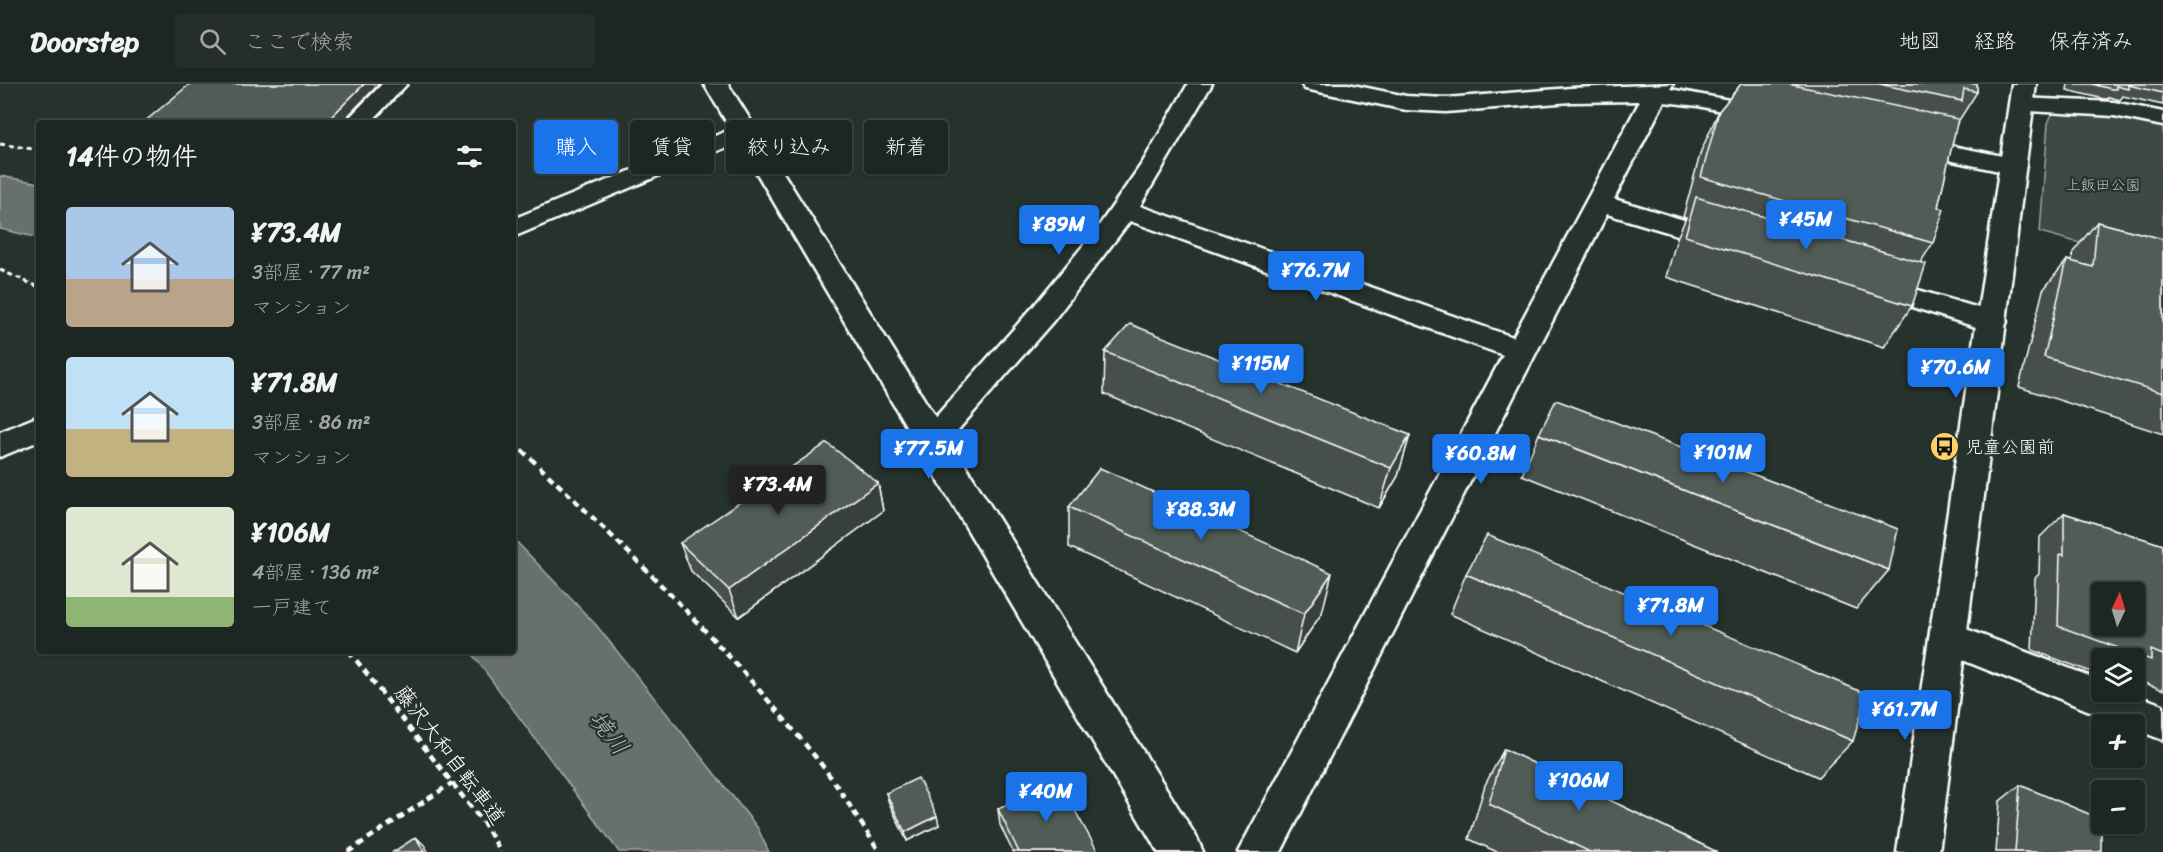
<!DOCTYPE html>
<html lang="ja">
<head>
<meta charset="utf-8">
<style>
  body { margin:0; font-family:Sriracha,"Klee One",sans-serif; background:#252e2a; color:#f1f3f6; height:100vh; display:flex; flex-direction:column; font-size:22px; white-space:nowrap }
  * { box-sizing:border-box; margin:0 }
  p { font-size:20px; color:#a0a5a5 }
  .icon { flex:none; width:33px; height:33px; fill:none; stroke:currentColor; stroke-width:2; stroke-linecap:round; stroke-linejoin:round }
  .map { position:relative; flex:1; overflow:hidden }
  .side { position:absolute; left:36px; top:36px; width:480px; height:534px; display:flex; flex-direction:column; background:#1c2622; border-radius:6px; box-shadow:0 2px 4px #0004,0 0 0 2px #3a4340 }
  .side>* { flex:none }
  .hud { position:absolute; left:534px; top:36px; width:570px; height:54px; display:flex; gap:12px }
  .needle { width:39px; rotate:4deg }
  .buttons { position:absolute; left:2091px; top:498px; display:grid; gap:12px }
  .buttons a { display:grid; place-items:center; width:54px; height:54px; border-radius:6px; background:#1c2622; box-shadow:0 2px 4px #0004,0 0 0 2px #3a4340; font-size:30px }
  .price { position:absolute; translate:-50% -51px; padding:0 14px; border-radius:6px; background:#1a73e8; color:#fff; font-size:20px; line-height:39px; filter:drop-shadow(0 2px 3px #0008) }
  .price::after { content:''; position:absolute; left:50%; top:36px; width:18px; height:14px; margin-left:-9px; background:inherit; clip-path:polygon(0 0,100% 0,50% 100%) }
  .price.current { background:#222; color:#fff }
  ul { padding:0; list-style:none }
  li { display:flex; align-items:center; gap:18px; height:150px; padding:0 30px }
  li span { display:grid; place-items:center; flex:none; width:168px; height:120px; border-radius:6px; color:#555 }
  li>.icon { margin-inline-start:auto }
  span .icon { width:72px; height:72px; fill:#fffc; stroke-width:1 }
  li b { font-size:26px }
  h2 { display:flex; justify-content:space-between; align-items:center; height:72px; padding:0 30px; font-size:26px }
  .chip { padding:0 21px; border-radius:6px; background:#1c2622; box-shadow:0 2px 4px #0004,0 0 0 2px #3a4340; font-size:21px; line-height:54px }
  .chip.current { background:#1a73e8; color:#fff }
  header { display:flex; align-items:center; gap:36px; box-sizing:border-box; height:84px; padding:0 30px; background:#1c2622; border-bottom:2px solid #3a4340 }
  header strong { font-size:28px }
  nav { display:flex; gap:33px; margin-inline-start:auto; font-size:21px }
  .search { width:420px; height:54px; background:#252e2a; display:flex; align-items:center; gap:15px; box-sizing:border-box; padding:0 21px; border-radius:6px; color:#a0a5a5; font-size:22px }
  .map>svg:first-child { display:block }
  .green { fill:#3e4944; stroke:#9ea4a2; stroke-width:1.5 }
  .water { fill:#67706c; stroke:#a4a9a7; stroke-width:1.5 }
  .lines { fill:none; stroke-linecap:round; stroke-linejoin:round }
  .minor-casing { stroke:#fff; stroke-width:5 }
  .tertiary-casing { stroke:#fff; stroke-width:5 }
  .path-far1 { stroke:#fff; stroke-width:3; stroke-dasharray:5 4; stroke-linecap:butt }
  .path { stroke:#fff; stroke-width:4.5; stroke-dasharray:7 5; stroke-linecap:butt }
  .minor { fill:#26332d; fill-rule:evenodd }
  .tertiary { fill:#26332d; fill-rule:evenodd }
  .wall { fill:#464f4b; stroke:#fff; stroke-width:1.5 }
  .shaded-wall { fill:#39403d; stroke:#fff; stroke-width:1.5 }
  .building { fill:#515c57; stroke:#fff; stroke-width:1.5; fill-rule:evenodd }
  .labels { text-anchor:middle; stroke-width:4.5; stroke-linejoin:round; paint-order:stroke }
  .far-park-label { font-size:15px; fill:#bbbfbe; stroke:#26332d }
  .poi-label { font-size:18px; fill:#fff; stroke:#26332d; text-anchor:start }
  .near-street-label { font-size:21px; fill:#fff; stroke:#26332d }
  .near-water-label { font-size:24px; font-style:italic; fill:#b3b8b6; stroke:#26332d }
</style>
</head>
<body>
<header>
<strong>Doorstep</strong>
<div class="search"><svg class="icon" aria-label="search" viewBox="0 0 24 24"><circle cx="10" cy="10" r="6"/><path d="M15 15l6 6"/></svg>ここで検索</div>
<nav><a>地図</a><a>経路</a><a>保存済み</a></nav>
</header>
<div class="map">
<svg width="2163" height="768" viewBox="0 0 2163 768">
  <rect width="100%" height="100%" fill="#26332d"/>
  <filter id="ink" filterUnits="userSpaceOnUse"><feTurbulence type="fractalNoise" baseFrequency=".0167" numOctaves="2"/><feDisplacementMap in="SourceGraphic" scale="12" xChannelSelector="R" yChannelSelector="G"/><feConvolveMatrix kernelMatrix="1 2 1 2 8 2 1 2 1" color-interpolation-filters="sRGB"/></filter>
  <g filter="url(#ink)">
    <!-- green -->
    <polygon class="green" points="2054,26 2113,31 2163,42 2163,182 2040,148 2048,39"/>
    <!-- water -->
    <g class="water">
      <polygon points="0,92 39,99 39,154 0,145"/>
      <polygon points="513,454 597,542 757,743 769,768 619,768 470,567 513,567"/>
    </g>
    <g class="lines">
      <defs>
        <g id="minor">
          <polygon points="382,0 407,0 370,39 344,39"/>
          <polygon points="1188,0 1212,0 1140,122 1513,253 1640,17 1571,18 1446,28 1406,26 1305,5 1301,0 1348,0 1406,12 1446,14 1571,4 1673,0 1670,5 1767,23 1776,25 1779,30 1776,35 1767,37 1698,22 1664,18 1614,115 1734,151 1738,157 1734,163 1724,165 1607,130 1281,768 1238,768 1503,271 1130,137 1054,236 944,362 933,366 922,362 917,354 1033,223 1096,146 1143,78"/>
          <polygon points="2021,14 2114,18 2163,28 2163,42 2114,32 2013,26 2009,21 2013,16"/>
          <polygon points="744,40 753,42 756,47 753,52 513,153 513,135"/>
          <polygon points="1906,53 2013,74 2022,77 2026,82 2022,87 2013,90 1897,65 1894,60 1897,55"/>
          <polygon points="1871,192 2002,231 2007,238 2002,245 1992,248 1861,207 1857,201 1861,195"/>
          <polygon points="39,332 39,357 0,373 0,348"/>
          <polygon points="1948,538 2102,597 2102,608 2128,608 2163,621 2163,656 2134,645 2134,640 2122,640 1935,565 1929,554 1935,543"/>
        </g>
        <g id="tertiary">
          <polygon points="704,0 728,0 1197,754 1203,768 1158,768"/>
          <polygon points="2012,0 2036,0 1939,768 1897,768"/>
        </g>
      </defs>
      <!-- minor casing -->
      <use href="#minor" class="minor-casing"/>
      <!-- tertiary casing -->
      <use href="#tertiary" class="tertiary-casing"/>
      <!-- path-far1 -->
      <g class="path-far1">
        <polyline points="0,60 39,66"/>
        <polyline points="0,186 39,203"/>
      </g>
      <!-- path -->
      <g class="path">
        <path d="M513 358C619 457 722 557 813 670 838 700 858 736 880 768"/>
        <polyline points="349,567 485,741 501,768"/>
        <polyline points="348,768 452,699"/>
      </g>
      <!-- minor -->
      <use href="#minor" class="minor"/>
      <!-- tertiary -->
      <use href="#tertiary" class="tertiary"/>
    </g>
    <!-- wall -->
    <g class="wall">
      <polygon points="1741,0 1977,0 1977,8 1956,41 1938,123 1933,159 1920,179 1912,222 1884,263 1666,193 1677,154 1686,134 1683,133 1701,67 1719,27"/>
      <polygon points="2068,0 2163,0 2163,21 2123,12 2120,16 2109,13 2108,15 2104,15 2067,6"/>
      <polygon points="2097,138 2163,155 2163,350 2019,303 2043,206 2067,176 2072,177 2073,168"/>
      <polygon points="1105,268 1410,351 1398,392 1379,424 1104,310"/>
      <polygon points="1539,350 1889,486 1856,525 1522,391"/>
      <polygon points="878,399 883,427 739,533 691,487 680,459"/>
      <polygon points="1069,423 1322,529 1295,569 1069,463"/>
      <polygon points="2064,429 2163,461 2163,606 2134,595 2134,574 2102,574 2102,592 2032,566 2035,494 2039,490 2040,453"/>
      <polygon points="1466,490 1853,657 1818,693 1450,530"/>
      <polygon points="1504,665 1717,768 1497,768 1469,755 1485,701"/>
      <polygon points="2020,701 2101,768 1996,768 2000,717"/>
      <polygon points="886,709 939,741 907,757 889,719"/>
      <polygon points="998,725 1098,768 1013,768 1000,741"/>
    </g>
    <!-- shaded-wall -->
    <g class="shaded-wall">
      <polygon points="364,0 379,0 341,39 325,39"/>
      <polygon points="1410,351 1398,392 1379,424 1391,384"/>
      <polygon points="878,399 883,427 739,533 729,506"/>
      <polygon points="1332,489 1322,529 1295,569 1304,530"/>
      <polygon points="937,732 939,741 907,757 905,748"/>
      <polygon points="416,753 425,762 428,768 424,768"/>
    </g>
    <!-- building -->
    <g class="building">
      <polygon points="190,0 364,0 325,39 143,39"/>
      <polygon points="1741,0 1788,0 1958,35 1938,123 1944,125 1933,159 1701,93 1719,27"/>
      <polygon points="1879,0 1977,0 1977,8 1964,5 1962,17"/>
      <polygon points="2092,0 2163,0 2163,9 2128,1 2128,5 2116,2 2116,5 2111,5"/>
      <polygon points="1696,113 1926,180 1912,222 1685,152"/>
      <polygon points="2097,138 2163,155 2163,309 2044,273 2067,176 2093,183"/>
      <polygon points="1130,240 1410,351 1391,384 1105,268"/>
      <polygon points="1556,316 1898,445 1889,486 1539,350"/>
      <polygon points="827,359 878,399 729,506 680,459"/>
      <polygon points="1100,384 1332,489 1304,530 1069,423"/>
      <path d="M2064 429 2163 461V571L2151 566V576L2058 542 2060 470 2064 471ZM2102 508H2134V542H2102Z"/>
      <polygon points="1487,451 1867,610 1853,657 1466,490"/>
      <polygon points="1504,665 1717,768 1590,768 1489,720"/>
      <polygon points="918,694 937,732 905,748 886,709"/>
      <polygon points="1058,696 1098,768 1019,768 998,725"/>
      <polygon points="2020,701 2101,735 2101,768 2015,768"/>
      <polygon points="416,753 424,768 393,768"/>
    </g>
  </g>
  <!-- icons -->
  <defs>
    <symbol id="bus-disc" viewBox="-11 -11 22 22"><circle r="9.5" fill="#ffd166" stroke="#26332d"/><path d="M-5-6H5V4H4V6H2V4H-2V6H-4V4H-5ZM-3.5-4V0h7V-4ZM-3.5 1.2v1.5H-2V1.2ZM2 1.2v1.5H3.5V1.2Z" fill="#111"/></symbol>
  </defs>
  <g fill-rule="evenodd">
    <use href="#bus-disc" x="1928" y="346" width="33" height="33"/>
  </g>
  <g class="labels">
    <!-- far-park labels -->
    <g class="far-park-label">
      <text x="2103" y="106">上飯田公園</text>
    </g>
    <!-- poi labels -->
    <g class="poi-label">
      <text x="1965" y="369">児童公園前</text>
    </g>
    <!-- near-street labels -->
    <g class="near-street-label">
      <text transform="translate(450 671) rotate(53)" y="7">藤沢大和自転車道</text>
    </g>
    <!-- near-water labels -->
    <g class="near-water-label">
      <text transform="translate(609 649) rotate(52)" y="8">境川</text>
    </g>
  </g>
</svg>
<div class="buttons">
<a><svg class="needle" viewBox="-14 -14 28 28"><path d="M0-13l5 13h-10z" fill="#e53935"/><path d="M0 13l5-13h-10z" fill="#a0a5a5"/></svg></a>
<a><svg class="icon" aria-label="layers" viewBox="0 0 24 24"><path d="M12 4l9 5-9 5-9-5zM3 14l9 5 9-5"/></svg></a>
<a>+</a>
<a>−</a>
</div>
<b class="price" style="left:1806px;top:167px">¥45M</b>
<b class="price" style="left:1059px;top:172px">¥89M</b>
<b class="price" style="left:1316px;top:218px">¥76.7M</b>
<b class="price" style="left:1261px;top:311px">¥115M</b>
<b class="price" style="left:1956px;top:315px">¥70.6M</b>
<b class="price" style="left:929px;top:396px">¥77.5M</b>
<b class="price" style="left:1723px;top:400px">¥101M</b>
<b class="price" style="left:1481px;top:401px">¥60.8M</b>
<b class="price current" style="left:778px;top:432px">¥73.4M</b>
<b class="price" style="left:1201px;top:457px">¥88.3M</b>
<b class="price" style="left:1671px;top:553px">¥71.8M</b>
<b class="price" style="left:1905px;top:657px">¥61.7M</b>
<b class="price" style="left:1579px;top:728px">¥106M</b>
<b class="price" style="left:1046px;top:739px">¥40M</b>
<div class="hud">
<a class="chip current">購入</a>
<a class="chip">賃貸</a>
<a class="chip">絞り込み</a>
<a class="chip">新着</a>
</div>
<section class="side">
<h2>14件の物件<svg class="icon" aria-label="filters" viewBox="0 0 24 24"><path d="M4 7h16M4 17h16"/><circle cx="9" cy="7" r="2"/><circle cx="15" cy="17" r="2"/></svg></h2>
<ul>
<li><span style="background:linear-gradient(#a9c7e8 60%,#b9a48a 0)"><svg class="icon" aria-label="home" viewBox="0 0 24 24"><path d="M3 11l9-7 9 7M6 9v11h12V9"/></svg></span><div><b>¥73.4M</b><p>3部屋 · 77 m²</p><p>マンション</p></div></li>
<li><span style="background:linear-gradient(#bfe0f5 60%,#c2b280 0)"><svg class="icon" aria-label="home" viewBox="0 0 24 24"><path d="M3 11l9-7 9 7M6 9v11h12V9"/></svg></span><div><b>¥71.8M</b><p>3部屋 · 86 m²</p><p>マンション</p></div></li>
<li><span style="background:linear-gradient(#dfe7d0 75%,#8fb573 0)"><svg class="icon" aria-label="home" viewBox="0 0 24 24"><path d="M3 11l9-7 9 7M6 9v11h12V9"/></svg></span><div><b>¥106M</b><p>4部屋 · 136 m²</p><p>一戸建て</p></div></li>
</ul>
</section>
</div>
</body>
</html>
